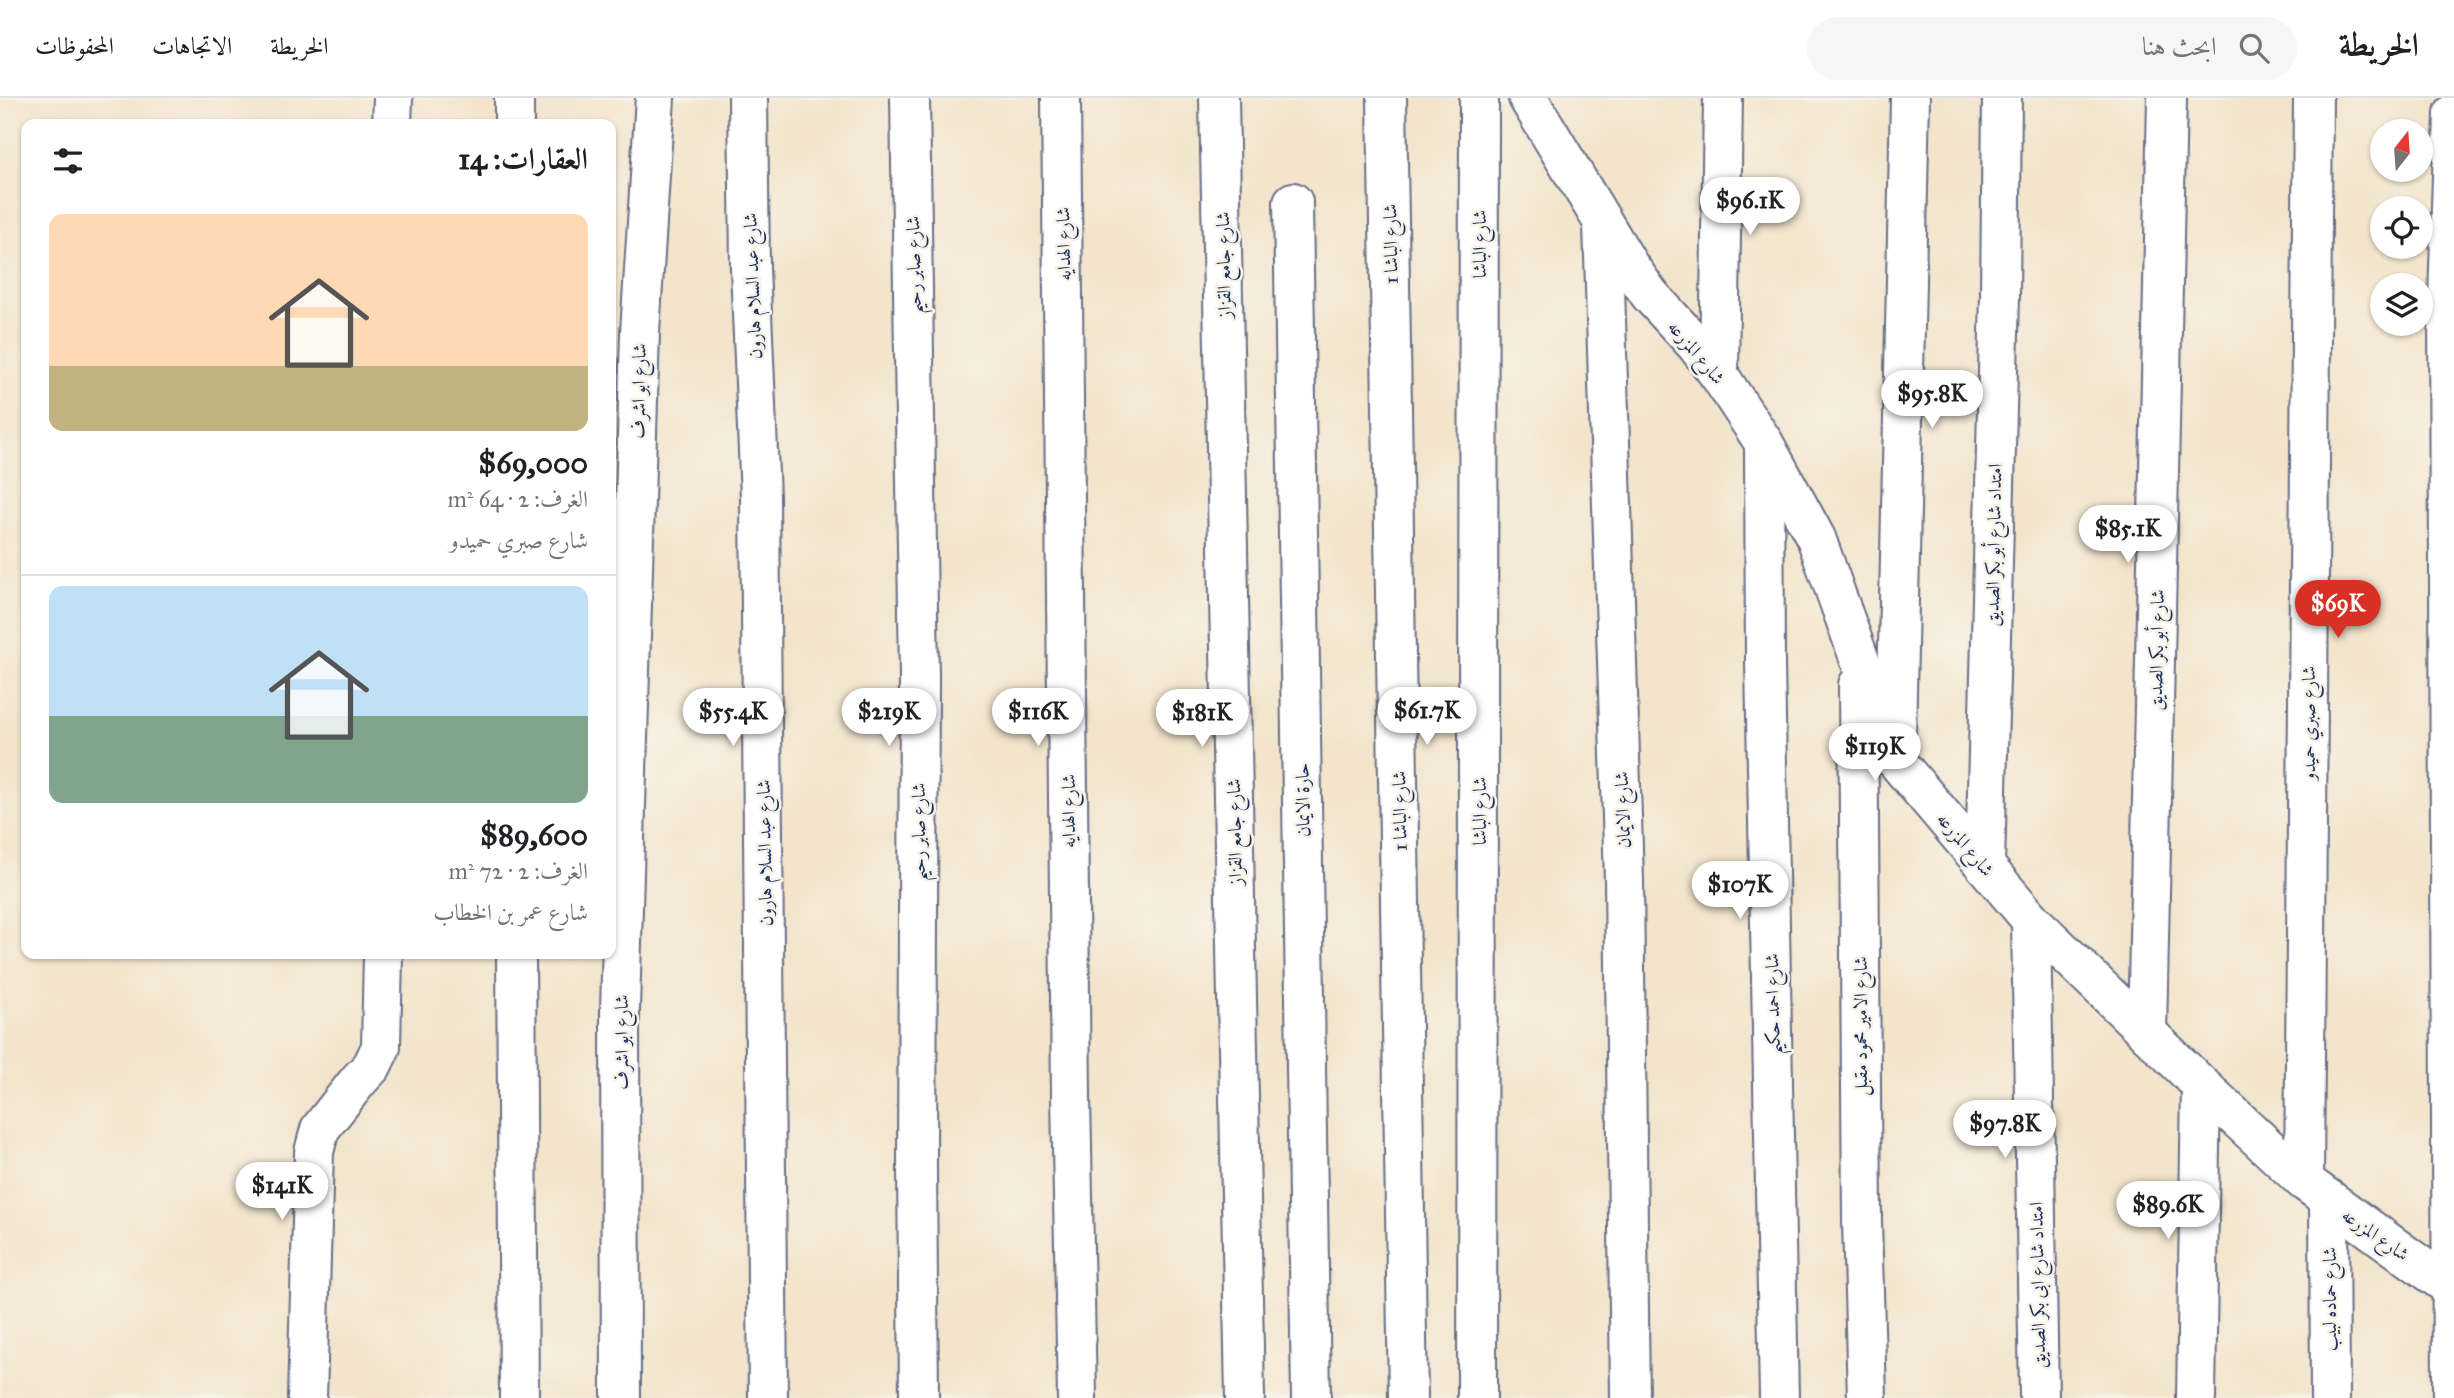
<!DOCTYPE html>
<html lang="ar">
<head>
<meta charset="utf-8">
<style>
  body { margin:0; font-family:"IM FELL Great Primer",Amiri,serif; background:#f6f6f6; color:#202124; direction:rtl; height:100vh; display:flex; flex-direction:column; font-size:26px; white-space:nowrap }
  * { box-sizing:border-box; margin:0 }
  p { font-size:23px; color:#757577 }
  .icon { flex:none; width:38px; height:38px; fill:none; stroke:currentColor; stroke-width:2; stroke-linecap:round; stroke-linejoin:round }
  .map { position:relative; flex:1; overflow:hidden; direction:ltr }
  .sheet { position:absolute; left:21px; top:21px; width:595px; height:840px; display:flex; flex-direction:column; background:#fff; border-radius:14px; box-shadow:0 2px 5px #0004; direction:rtl }
  .sheet>* { flex:none }
  .needle { width:46px; rotate:17deg }
  .controls { position:absolute; left:2370px; top:21px; display:grid; gap:14px }
  .controls a { display:grid; place-items:center; width:63px; height:63px; border-radius:50%; background:#fff; box-shadow:0 2px 5px #0004; font-size:35px }
  .price { position:absolute; translate:-50% -60px; padding:0 16px; border-radius:24px; background:#fff; color:#222; font-size:23px; line-height:46px; filter:drop-shadow(0 2px 4px #0008) }
  .price::after { content:''; position:absolute; left:50%; top:42px; width:21px; height:16px; margin-left:-10px; background:inherit; clip-path:polygon(0 0,100% 0,50% 100%) }
  .price.selected { background:#d93025; color:#fff }
  ul { padding:0; list-style:none }
  li { display:grid; align-content:center; gap:14px; height:371px; padding:0 28px }
  li+li { border-top:2px solid #e0e0e0 }
  li span { display:grid; place-items:center; height:217px; border-radius:14px; color:#555 }
  li>.icon { margin-inline-start:auto }
  span .icon { width:126px; height:126px; fill:#fffc; stroke-width:1 }
  li b { font-size:30px }
  h2 { display:flex; justify-content:space-between; align-items:center; height:84px; padding:0 28px; font-size:30px }
  header { display:flex; align-items:center; gap:42px; box-sizing:border-box; height:98px; padding:0 35px; background:#fff; border-bottom:2px solid #e0e0e0 }
  header strong { font-size:33px }
  nav { display:flex; gap:38px; margin-inline-start:auto; font-size:24px }
  .search { width:490px; height:63px; background:#f6f6f6; display:flex; align-items:center; gap:18px; box-sizing:border-box; padding:0 24px; border-radius:38px; color:#757577; font-size:26px }
  .map>svg:first-child { display:block }
  .lines { fill:none; stroke-linecap:round; stroke-linejoin:round }
  .minor-casing { stroke:#676e84; stroke-width:42 }
  .minor { stroke:#fff; stroke-width:38 }
  .labels { text-anchor:middle; stroke-width:5; stroke-linejoin:round; paint-order:stroke }
  .street-label { font-size:19px; fill:#1b2f5e; stroke:#f7f3e8 }
</style>
</head>
<body>
<header>
<strong>الخريطة</strong>
<div class="search"><svg class="icon" aria-label="search" viewBox="0 0 24 24"><circle cx="10" cy="10" r="6"/><path d="M15 15l6 6"/></svg>ابحث هنا</div>
<nav><a>الخريطة</a><a>الاتجاهات</a><a>المحفوظات</a></nav>
</header>
<div class="map">
<svg width="2454" height="1300" viewBox="0 0 2454 1300">
  <rect width="100%" height="100%" fill="#f7f3e8"/>
  <filter id="ink" filterUnits="userSpaceOnUse"><feTurbulence type="fractalNoise" baseFrequency=".0143" numOctaves="2"/><feDisplacementMap in="SourceGraphic" scale="14" xChannelSelector="R" yChannelSelector="G"/><feConvolveMatrix kernelMatrix="1 2 1 2 8 2 1 2 1" color-interpolation-filters="sRGB"/></filter>
  <filter id="wash" filterUnits="userSpaceOnUse"><feTurbulence type="fractalNoise" baseFrequency=".00686" numOctaves="4" result="noise"/><feDisplacementMap in="SourceGraphic" scale="28" xChannelSelector="R" yChannelSelector="G"/><feGaussianBlur stdDeviation="1.57" result="paint"/><feColorMatrix in="noise" values="0 0 0 0 0 0 0 0 0 0 0 0 0 0 0 0 0 1.4 0 .05"/><feComposite in="paint" operator="in"/></filter>
  <g filter="url(#wash)">
    <rect width="100%" height="100%" fill="#f3e4cb"/>
  </g>
  <g filter="url(#ink)">
    <g class="lines">
      <defs>
        <g id="minor">
          <polyline points="748,0 750,170 760,399 768,1300"/>
          <polyline points="910,0 919,578 917,1068 919,1300"/>
          <polyline points="1061,0 1071,999 1077,1300"/>
          <polyline points="1219,0 1245,1300"/>
          <polyline points="1387,0 1408,1300"/>
          <polyline points="1528,0 1630,169 1650,197 1696,247 1719,277 1764,345 1816,440 1896,663 2031,822 2201,987 2304,1083 2454,1192"/>
          <polyline points="392,26 393,0"/>
          <polyline points="514,26 514,0"/>
          <polyline points="1293,104 1311,1300"/>
          <polyline points="1603,127 1624,782 1630,1300"/>
          <polyline points="1719,277 1723,0"/>
          <polyline points="1764,351 1765,565 1779,1300"/>
          <polyline points="1858,587 1862,1123 1867,1300"/>
          <polyline points="1896,640 1910,0"/>
          <polyline points="1985,768 2000,197 2002,0"/>
          <polyline points="2031,822 2039,1300"/>
          <polyline points="516,856 519,1300"/>
          <polyline points="2147,935 2167,0"/>
          <polyline points="2304,1083 2313,0"/>
          <polyline points="2329,1102 2330,1300"/>
          <polyline points="307,1300 314,1054 320,1031 358,983 372,968 381,949 383,856"/>
          <polyline points="621,1300 620,911 640,234 655,0"/>
          <polyline points="1477,1300 1479,0"/>
          <polyline points="2196,1300 2201,987"/>
          <polyline points="2452,1300 2448,202 2454,15"/>
        </g>
      </defs>
      <!-- minor casing -->
      <use href="#minor" class="minor-casing"/>
      <!-- minor -->
      <use href="#minor" class="minor"/>
    </g>
  </g>
  <g class="labels">
    <!-- street labels -->
    <g class="street-label">
      <text transform="translate(1063 146) rotate(-91)" y="7">شارع الهدايه</text>
      <text transform="translate(1390 146) rotate(-91)" y="7">شارع الباشا 1</text>
      <text transform="translate(1479 146) rotate(-90)" y="7">شارع الباشا</text>
      <text transform="translate(913 167) rotate(-91)" y="7">شارع صابر رحيم</text>
      <text transform="translate(1223 167) rotate(-91)" y="7">شارع جامع القزاز</text>
      <text transform="translate(752 188) rotate(-92)" y="7">شارع عبد السلام هارون</text>
      <text transform="translate(1697 254) rotate(50)" y="7">شارع المزرعه</text>
      <text transform="translate(638 293) rotate(-89)" y="7">شارع ابو اشرف</text>
      <text transform="translate(1993 447) rotate(-89)" y="7">امتداد شارع أبو بكر الصديق</text>
      <text transform="translate(2156 552) rotate(-89)" y="7">شارع أبو بكر الصديق</text>
      <text transform="translate(2308 625) rotate(-90)" y="7">شارع صبري حميدو</text>
      <text transform="translate(1302 702) rotate(-91)" y="7">حارة الايمان</text>
      <text transform="translate(1622 712) rotate(-92)" y="7">شارع الايمان</text>
      <text transform="translate(1068 713) rotate(-90)" y="7">شارع الهدايه</text>
      <text transform="translate(1399 713) rotate(-91)" y="7">شارع الباشا 1</text>
      <text transform="translate(1479 713) rotate(-90)" y="7">شارع الباشا</text>
      <text transform="translate(918 734) rotate(-90)" y="7">شارع صابر رحيم</text>
      <text transform="translate(1234 734) rotate(-91)" y="7">شارع جامع القزاز</text>
      <text transform="translate(1966 746) rotate(50)" y="7">شارع المزرعه</text>
      <text transform="translate(764 755) rotate(-91)" y="7">شارع عبد السلام هارون</text>
      <text transform="translate(1772 906) rotate(-91)" y="7">شارع احمد حكيم</text>
      <text transform="translate(1860 928) rotate(-90)" y="7">شارع الامير محمود مقبل</text>
      <text transform="translate(621 944) rotate(-90)" y="7">شارع ابو اشرف</text>
      <text transform="translate(2376 1136) rotate(35)" y="7">شارع المزرعه</text>
      <text transform="translate(2037 1187) rotate(-91)" y="7">امتداد شارع ابى بكر الصديق</text>
      <text transform="translate(2329 1201) rotate(-90)" y="7">شارع حماده لبيب</text>
    </g>
  </g>
</svg>
<div class="controls">
<a><svg class="needle" viewBox="-14 -14 28 28"><path d="M0-13l5 13h-10z" fill="#e53935"/><path d="M0 13l5-13h-10z" fill="#757577"/></svg></a>
<a><svg class="icon" aria-label="locate" viewBox="0 0 24 24"><circle cx="12" cy="12" r="6"/><path d="M12 2v4M12 18v4M2 12h4M18 12h4"/></svg></a>
<a><svg class="icon" aria-label="layers" viewBox="0 0 24 24"><path d="M12 4l9 5-9 5-9-5zM3 14l9 5 9-5"/></svg></a>
</div>
<b class="price" style="left:1750px;top:139px">$96.1K</b>
<b class="price" style="left:1932px;top:332px">$95.8K</b>
<b class="price" style="left:2128px;top:467px">$85.1K</b>
<b class="price selected" style="left:2338px;top:542px">$69K</b>
<b class="price" style="left:1427px;top:649px">$61.7K</b>
<b class="price" style="left:733px;top:650px">$55.4K</b>
<b class="price" style="left:889px;top:650px">$219K</b>
<b class="price" style="left:1038px;top:650px">$116K</b>
<b class="price" style="left:1202px;top:651px">$181K</b>
<b class="price" style="left:1875px;top:685px">$119K</b>
<b class="price" style="left:1740px;top:823px">$107K</b>
<b class="price" style="left:2005px;top:1062px">$97.8K</b>
<b class="price" style="left:282px;top:1124px">$141K</b>
<b class="price" style="left:2168px;top:1143px">$89.6K</b>
<section class="sheet">
<h2>العقارات: 14<svg class="icon" aria-label="filters" viewBox="0 0 24 24"><path d="M4 7h16M4 17h16"/><circle cx="9" cy="7" r="2"/><circle cx="15" cy="17" r="2"/></svg></h2>
<ul>
<li><span style="background:linear-gradient(#ffd9b3 70%,#c2b280 0)"><svg class="icon" aria-label="home" viewBox="0 0 24 24"><path d="M3 11l9-7 9 7M6 9v11h12V9"/></svg></span><div><b>$69,000</b><p>الغرف: 2 · 64 m²</p><p>شارع صبري حميدو</p></div></li>
<li><span style="background:linear-gradient(#bfe0f5 60%,#7fa58c 0)"><svg class="icon" aria-label="home" viewBox="0 0 24 24"><path d="M3 11l9-7 9 7M6 9v11h12V9"/></svg></span><div><b>$89,600</b><p>الغرف: 2 · 72 m²</p><p>شارع عمر بن الخطاب</p></div></li>
</ul>
</section>
</div>
</body>
</html>
